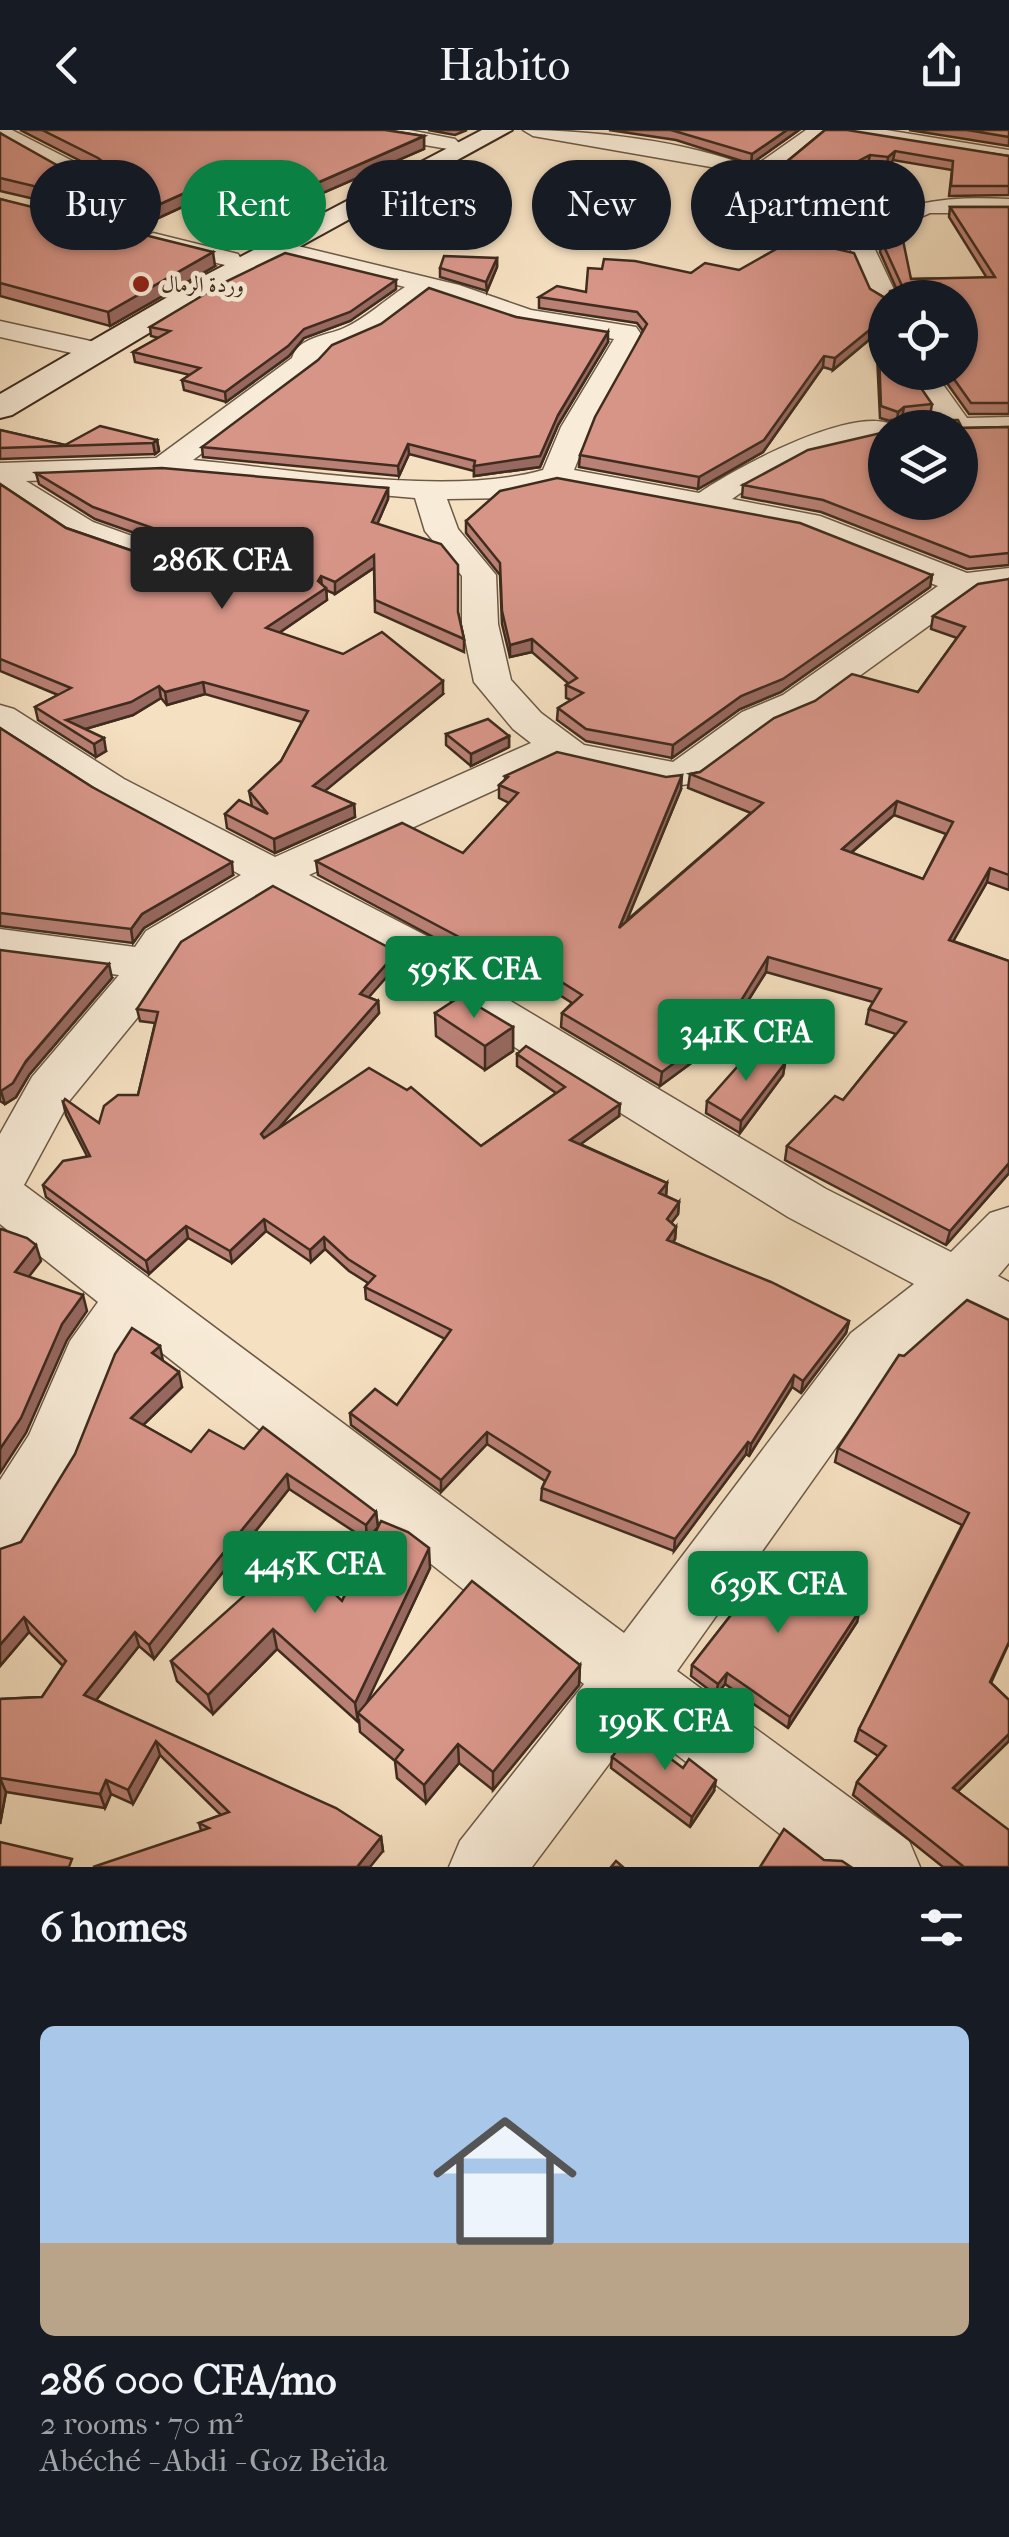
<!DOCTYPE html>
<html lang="en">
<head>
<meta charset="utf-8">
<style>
  body { margin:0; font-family:"IM FELL French Canon",Amiri,serif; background:#20242c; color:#f1f3f6; height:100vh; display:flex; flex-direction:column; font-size:38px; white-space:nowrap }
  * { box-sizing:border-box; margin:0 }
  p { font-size:32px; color:#9ea1a6 }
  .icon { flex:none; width:55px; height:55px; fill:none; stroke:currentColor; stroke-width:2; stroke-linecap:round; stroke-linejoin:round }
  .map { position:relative; height:1737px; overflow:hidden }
  .drawer { display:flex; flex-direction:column; background:#171b24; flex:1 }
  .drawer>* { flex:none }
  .banner { position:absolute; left:30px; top:30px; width:950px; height:90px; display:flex; gap:20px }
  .buttons { position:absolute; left:868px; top:150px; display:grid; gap:20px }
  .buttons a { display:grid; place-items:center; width:110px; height:110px; border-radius:50%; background:#171b24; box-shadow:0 2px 8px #0004; font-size:50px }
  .price { position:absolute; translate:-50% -85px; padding:0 22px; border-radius:10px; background:#0b8043; color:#fff; font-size:32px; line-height:65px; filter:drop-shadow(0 2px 5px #0008) }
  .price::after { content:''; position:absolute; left:50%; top:60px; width:30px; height:22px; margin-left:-15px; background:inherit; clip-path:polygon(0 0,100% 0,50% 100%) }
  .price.current { background:#222; color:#fff }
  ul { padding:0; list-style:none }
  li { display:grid; align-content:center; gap:20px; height:530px; padding:0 40px }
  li+li { border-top:2px solid #363941 }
  li span { display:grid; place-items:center; height:310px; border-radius:15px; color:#555 }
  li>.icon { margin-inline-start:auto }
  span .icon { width:180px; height:180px; fill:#fffc; stroke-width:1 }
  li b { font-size:42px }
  h2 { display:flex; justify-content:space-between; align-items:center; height:120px; padding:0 40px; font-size:42px }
  .pill { padding:0 35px; border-radius:45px; background:#171b24; box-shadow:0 2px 8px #0004; font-size:35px; line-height:90px }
  .pill.current { background:#0b8043; color:#fff }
  header { display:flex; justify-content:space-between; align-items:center; height:130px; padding:0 40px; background:#171b24; font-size:45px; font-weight:600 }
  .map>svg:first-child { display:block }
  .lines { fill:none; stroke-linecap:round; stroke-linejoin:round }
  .minor-casing { stroke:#6c5947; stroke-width:3 }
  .secondary-casing { stroke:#3f2c1e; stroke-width:4 }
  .minor { fill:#f8ebd7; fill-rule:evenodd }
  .secondary { fill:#f8ebd7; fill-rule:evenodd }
  .wall { fill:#b98075; stroke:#3f2c1e; stroke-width:2.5; fill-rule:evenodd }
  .shaded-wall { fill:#96685f; stroke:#3f2c1e; stroke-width:2.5 }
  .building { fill:#d79588; stroke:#3f2c1e; stroke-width:2.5; fill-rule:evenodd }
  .poi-dot { fill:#8f2418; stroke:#f8ebd7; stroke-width:4 }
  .labels { text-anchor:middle; stroke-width:9; stroke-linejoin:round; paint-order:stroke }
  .far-poi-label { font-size:22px; fill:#3f2c1e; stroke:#f8ebd7; text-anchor:start }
</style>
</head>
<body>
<header><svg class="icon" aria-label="back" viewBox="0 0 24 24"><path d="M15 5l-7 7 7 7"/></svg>Habito<svg class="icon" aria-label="share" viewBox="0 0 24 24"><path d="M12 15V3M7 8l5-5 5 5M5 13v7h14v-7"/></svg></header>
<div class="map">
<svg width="1009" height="1737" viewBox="0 0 1009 1737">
  <rect width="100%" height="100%" fill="#f5e0c1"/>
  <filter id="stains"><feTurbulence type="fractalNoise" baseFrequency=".002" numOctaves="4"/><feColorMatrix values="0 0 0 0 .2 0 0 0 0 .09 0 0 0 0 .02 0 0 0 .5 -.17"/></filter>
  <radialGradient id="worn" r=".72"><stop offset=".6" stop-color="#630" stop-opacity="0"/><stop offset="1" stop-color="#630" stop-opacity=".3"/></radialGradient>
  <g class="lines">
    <defs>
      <g id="minor">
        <polygon points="0,0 12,0 98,44 133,71 82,95 66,95 62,90 66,85 105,70 0,10"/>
        <polygon points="362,0 409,0 455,9 459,13 448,19 372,6"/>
        <path d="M523 0C590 0 690 11 752 38L806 0H829L792 34 770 46 831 73 859 96C909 70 953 66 1009 69V83H930L870 109 898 168H885V176L872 168 846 109 815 83 711 37 533 6Z"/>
        <polygon points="837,0 886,0 1009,20 1009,32 847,6"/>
        <polygon points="153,103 238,124 241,129 229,136 144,115 141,110"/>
        <path d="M277 111 459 155 531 180 636 197 643 207 591 297 574 340 699 363C733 339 862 269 898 298H885V309C829 316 778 335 732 369L820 386 967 443 1009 438V458L974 463 811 581 770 598 697 653 666 657 556 632 309 745 471 829 492 860 826 1059 951 1122 990 1083 1009 1077V1133L998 1146 1009 1152V1201L962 1180 893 1237 677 1541 909 1711 920 1737H823L638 1595 532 1737H449L460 1711 584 1554 138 1204 116 1238 76 1338 23 1425 0 1434V1350L29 1305 70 1211 98 1172 0 1094V1004L32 947 119 845 0 829V799L135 817 146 801 241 745 96 667 0 604V575L14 579 124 649 275 727 531 613 513 599 474 552 462 494V446L425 401 415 368 164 346 26 351 93 392 238 444 243 451 238 458 226 461 69 406 0 362V333L156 328 292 228C298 207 326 206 344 198 365 189 386 169 405 157L268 123 265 118ZM429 163 517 193 614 209 561 297 543 340C448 367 293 339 193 330L316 237C327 217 343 218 362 210 386 200 409 178 429 163ZM557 356 800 401 938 456 783 565 742 582 673 632 584 615 541 583 511 550 498 494 496 445 458 399 447 369 514 368ZM274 763 438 851 458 882 788 1087 914 1154 851 1203 624 1503 24 1055 70 970 151 871 180 821Z"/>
        <polygon points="0,191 104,214 108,220 94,228 0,207"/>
        <polygon points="905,242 934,242 967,288 1009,287 1009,305 960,306 960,298 898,298 902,292 937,289"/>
      </g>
      <polygon id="secondary" points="482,0 512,0 224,158 12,285 0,288 0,264 204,146"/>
    </defs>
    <!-- minor casing -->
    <use href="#minor" class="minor-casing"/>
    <!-- secondary casing -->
    <use href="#secondary" class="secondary-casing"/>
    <!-- minor -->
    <use href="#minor" class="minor"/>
    <!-- secondary -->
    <use href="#secondary" class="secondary"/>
  </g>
  <!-- wall -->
  <g class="wall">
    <polygon points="20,0 385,0 424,6 424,19 309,69 228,56 141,96 109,88 107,75 129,63 100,41"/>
    <polygon points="428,0 467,0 455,5"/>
    <polygon points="609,0 799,0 751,34 676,10"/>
    <polygon points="825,0 1009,26 1009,65 949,66 952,40 893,30 887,37 868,34 842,49 826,52 783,43 784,34"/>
    <polygon points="909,0 1009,0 1009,16"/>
    <polygon points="0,3 96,69 73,78 0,61"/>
    <polygon points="0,69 215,136 110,196 0,166"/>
    <polygon points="950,77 1009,77 1009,284 969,284 939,242 960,242 897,160 880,122 883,98 911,149 987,148 949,87"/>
    <polygon points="497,128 497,137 487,161 440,147 440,138"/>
    <polygon points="739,140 870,159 885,168 885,242 932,274 930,286 902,288 900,290 962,298 1009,297 1009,435 967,439 821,382 742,367 743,355 885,372 890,291 880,288 876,204 833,240 823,237 763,322 698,359 579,337 580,325 643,201 637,193 539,178 539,167 586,162 691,143"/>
    <polygon points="396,159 350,191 304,208 289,226 226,272 184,260 182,250 190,245 135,232 133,222 159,208 151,206 150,197"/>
    <polygon points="516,187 608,212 558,295 540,337 474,346 474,341 409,324 399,346 203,327 202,317"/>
    <polygon points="0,300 65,315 157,310 159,321 155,324 0,329"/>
    <polygon points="36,343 388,358 388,369 377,394 458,483 464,509 464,522 375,482 374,438 335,464 326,460 327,470 279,503 443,564 324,661 354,674 355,687 275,723 227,698 225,684 252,676 249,661 281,631 302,592 205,564 167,575 161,568 133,585 85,599 106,621 96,627 38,590 35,577 58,565 0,541 0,354 66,398 223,452 238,449 242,445 239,440 95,389 39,354"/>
    <polygon points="466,391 932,445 930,457 781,562 740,579 672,628 586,611 557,590 558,578 571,570 566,568 566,555 569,554 532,522 510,527 502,494 500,445 466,403"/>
    <path d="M1009 449V760L987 752 953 811 1009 831V1043L946 1115 785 1030 787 1016 843 970 896 904 866 894 869 879 873 872 766 842 724 909 660 956 561 897 562 883 572 873 522 841 514 847 476 830 318 745 316 731 463 723 509 673 499 668V655L505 650V646L681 659 626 791 751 683 688 658 690 644 700 642 918 562 957 508 931 499 933 486ZM894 685 946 704 923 749 851 723Z"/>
    <polygon points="0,598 92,657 233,745 144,798 133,813 0,796"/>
    <polygon points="446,604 509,606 509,617 471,636 446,615"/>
    <polygon points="0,820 112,848 29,945 16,967 5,974 0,971"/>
    <polygon points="397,822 398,834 368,867 378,871 379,883 278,999 481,1016 556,963 517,936 517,924 619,986 580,1014 667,1053 666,1066 679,1072 678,1084 671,1093 676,1097 675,1109 673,1112 849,1191 846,1203 801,1263 792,1257 749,1326 746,1324 674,1421 541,1370 542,1358 545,1351 487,1314 441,1362 351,1295 350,1283 397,1275 445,1209 366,1169 365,1157 368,1153 349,1141 325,1119 311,1132 266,1101 232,1133 188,1108 149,1144 46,1067 43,1055 87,1026 66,985 63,972 99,993 138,965 155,893 140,891 137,879"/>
    <polygon points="435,883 513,897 513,921 485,940 436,906"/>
    <polygon points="785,933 783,945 740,1003 706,983 707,971"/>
    <polygon points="1009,1190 1009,1513 991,1553 1009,1570 1009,1611 958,1661 1009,1737 943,1737 853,1665 857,1652 878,1626 855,1611 859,1599 962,1395 835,1332 838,1318 904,1226"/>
    <polygon points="163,1231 182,1257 143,1295 191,1322 244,1319 376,1382 378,1397 430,1438 366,1573 580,1535 579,1555 493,1660 459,1633 426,1673 397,1648 395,1631 360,1602 359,1589 358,1592 277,1519 213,1584 177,1551 171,1531 342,1471 378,1397 367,1410 289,1359 154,1529 139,1516 96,1570 381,1707 383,1721 201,1700 199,1693 221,1685 160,1625 133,1674 111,1664 105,1678 6,1662 0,1694 0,1569 42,1567 63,1536 29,1502 0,1536 21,1412"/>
    <polygon points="744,1454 857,1492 788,1598 725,1554 716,1565 691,1546 692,1535 745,1467 742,1466"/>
    <polygon points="612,1627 714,1661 690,1697 611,1638"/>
  </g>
  <!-- shaded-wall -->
  <g class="shaded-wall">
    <polygon points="787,0 799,0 751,34 752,24"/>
    <polygon points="424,6 424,19 309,69 308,57"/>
    <polygon points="895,21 893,30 887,37 888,27"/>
    <polygon points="870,25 868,34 842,49 826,52 827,42"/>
    <polygon points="227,44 228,56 141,96 140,83"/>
    <polygon points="94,56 96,69 73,78 71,65"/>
    <polygon points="213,122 215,136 110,196 108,182"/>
    <polygon points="497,128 497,137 487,161 486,152"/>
    <polygon points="396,150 396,159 350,191 304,208 289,226 226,272 225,262 304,199"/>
    <polygon points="878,193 876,204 833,240 835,228"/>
    <polygon points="608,202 608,212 558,295 540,337 474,346 474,336 558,285"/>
    <polygon points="824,226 823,237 763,322 698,359 699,347"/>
    <polygon points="904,277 902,288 897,293 898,282"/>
    <polygon points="157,310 159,321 155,324 153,313"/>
    <polygon points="408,314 409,324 399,346 398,336"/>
    <polygon points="388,358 388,369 373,404 372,392"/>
    <polygon points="374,425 375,437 335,464 335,452"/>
    <polygon points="932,445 930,457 781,562 740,579 672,628 673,615 741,566"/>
    <polygon points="321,446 322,458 326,458 327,470 267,511 266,498 318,451"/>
    <polygon points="532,509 532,522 510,527 510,515"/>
    <polygon points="443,551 443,564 314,670 313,656"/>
    <polygon points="203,552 205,564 167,575 165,562"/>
    <polygon points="159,556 161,568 133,585 75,602 66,590"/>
    <polygon points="509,606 509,617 471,636 471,624"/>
    <polygon points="104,608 106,621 96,627 94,614"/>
    <polygon points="682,645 681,659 618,812 619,798"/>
    <polygon points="897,671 894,685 839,733 842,719"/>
    <polygon points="354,674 355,687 275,723 274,709"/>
    <polygon points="232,732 233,745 144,798 133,813 131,799 142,784"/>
    <polygon points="990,738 987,752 946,824 949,810"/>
    <polygon points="397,822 398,834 361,876 360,864"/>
    <polygon points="522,827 522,841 514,847 514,833"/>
    <polygon points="768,827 766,842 724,909 660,956 662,942"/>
    <polygon points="109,834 112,848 29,945 16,967 5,974 1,961"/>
    <polygon points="378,871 379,883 263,1016 261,1004"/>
    <polygon points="513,897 513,921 485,940 485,916"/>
    <polygon points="785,933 783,945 740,1003 741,991"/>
    <polygon points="620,974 619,986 570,1022 570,1010"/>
    <polygon points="1009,1033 1009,1043 946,1115 950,1101"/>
    <polygon points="667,1053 666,1065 658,1075 659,1063"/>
    <polygon points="679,1072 678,1084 665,1101 667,1089"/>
    <polygon points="264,1089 266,1101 232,1133 230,1121"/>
    <polygon points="186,1096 188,1108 149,1144 146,1131"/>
    <polygon points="676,1097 675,1109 666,1122 667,1110"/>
    <polygon points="324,1107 325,1119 311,1132 310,1120"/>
    <polygon points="36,1115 41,1131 20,1158 15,1142"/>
    <polygon points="83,1165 87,1181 67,1210 26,1303 0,1343 0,1319 62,1194"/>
    <polygon points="849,1191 846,1203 801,1263 803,1251"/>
    <polygon points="160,1216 163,1231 152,1223"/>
    <polygon points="179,1242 182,1257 135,1303 131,1288"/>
    <polygon points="794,1245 792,1257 749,1326 751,1314"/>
    <polygon points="487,1302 487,1314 441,1362 441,1350"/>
    <polygon points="748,1312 746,1324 674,1421 675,1409"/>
    <polygon points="287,1344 289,1359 154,1529 149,1515"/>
    <polygon points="376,1382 378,1397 367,1410 366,1395"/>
    <polygon points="429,1418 430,1438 361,1585 358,1583 358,1592 355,1573"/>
    <polygon points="860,1480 857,1492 788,1598 790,1587"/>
    <polygon points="24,1487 29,1502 0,1536 0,1515"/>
    <polygon points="273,1499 277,1519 213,1584 208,1565"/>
    <polygon points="135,1502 139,1516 89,1579 84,1565"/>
    <polygon points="580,1535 579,1555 493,1660 493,1642"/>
    <polygon points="727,1543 725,1554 716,1565 718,1554"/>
    <polygon points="1009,1604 1009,1611 948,1671 953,1658"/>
    <polygon points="156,1611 160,1625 133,1674 128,1660"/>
    <polygon points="458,1614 459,1633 426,1673 424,1655"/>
    <polygon points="0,1648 6,1662 0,1694"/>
    <polygon points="106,1650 111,1664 105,1678 100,1664"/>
    <polygon points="716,1650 714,1661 690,1697 692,1687"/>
    <polygon points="381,1707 383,1721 370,1737 357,1737"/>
  </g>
  <!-- building -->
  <g class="building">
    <polygon points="42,0 385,0 424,6 308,57 227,44 140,83 107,75 133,61 134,55 98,28"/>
    <polygon points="671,0 787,0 752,24"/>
    <polygon points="825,0 847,0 1009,26 1009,56 951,56 953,31 895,21 888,27 870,25 843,39 827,42 784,34"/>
    <polygon points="967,0 1009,0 1009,7"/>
    <polygon points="0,3 94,56 71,65 0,48"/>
    <polygon points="0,69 213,122 108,182 0,153"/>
    <polygon points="950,77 1009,77 1009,273 971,273 949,242 960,242 960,168 888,168 890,161 903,158 882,112 883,98 899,91 911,149 995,147"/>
    <polygon points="794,109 854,123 870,159 885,168 885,242 910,242 932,274 904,277 898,282 881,276 878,193 835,228 824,226 764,310 699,347 580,325 595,287 647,194 637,182 539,167 557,156 586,162 588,138 602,139 604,129 635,131 691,143 705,133 739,140"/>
    <polygon points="285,123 396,150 350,182 304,199 288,216 225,262 182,250 200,238 133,222 170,201 150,197 225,152"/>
    <polygon points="444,126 497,128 486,152 440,138"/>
    <polygon points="429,158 516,187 608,202 558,285 540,326 474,336 475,331 408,314 398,336 202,317 318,230 332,215 381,194"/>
    <polygon points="891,290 958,290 962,298 1009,297 1009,423 970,427 823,370 743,355 808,320 885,302 885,372 960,372 960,298 888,298"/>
    <polygon points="100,296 157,310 153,313 0,318 0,300 65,315"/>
    <polygon points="162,338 388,358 372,392 441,414 458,435 458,482 464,509 375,470 374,425 335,452 321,446 318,451 326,458 266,498 343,524 382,502 443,551 313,656 354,674 274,709 225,684 239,670 268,684 249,661 281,631 308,581 203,552 165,562 159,556 131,572 66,590 104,608 94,614 35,577 71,558 0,529 0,354 66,398 223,452 238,449 245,441 238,428 93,377 36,343"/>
    <polygon points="557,348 800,393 932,445 783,549 741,566 673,615 586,599 558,578 583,563 566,555 577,548 532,509 510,515 502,481 500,433 466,391 500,361"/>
    <path d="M1009 449V745L990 738 949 810 1009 831V1033L950 1101 787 1016 835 966 843 970 906 892 869 879 881 859 768 827 726 895 662 942 562 883 582 865 522 827 514 833 476 816 316 731 402 693 463 723 518 663 499 655 508 647 505 646 557 622 666 647 682 645 619 798 763 673 690 644 700 642 774 588 815 571 852 544 918 562 965 497 933 486 978 454ZM897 671 953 692 923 749 842 719Z"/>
    <polygon points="488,589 509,606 471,624 446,604"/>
    <polygon points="0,598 92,657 232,732 142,784 131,799 0,783"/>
    <polygon points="273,756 397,822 360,864 378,871 261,1004 264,1008 369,938 407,960 411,957 481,1016 565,957 517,924 526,916 620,974 570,1010 667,1053 659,1063 679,1072 667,1089 676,1097 667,1110 771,1152 849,1191 803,1251 794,1245 751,1314 748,1312 675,1409 542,1358 550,1342 487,1302 441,1350 350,1283 375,1259 397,1275 451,1200 365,1157 375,1146 348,1129 324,1107 310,1120 264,1089 230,1121 186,1096 146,1131 43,1055 63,1031 90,1026 63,972 65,969 99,993 104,976 118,965 138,965 158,882 137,879 181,812"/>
    <polygon points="0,820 109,834 26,931 13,953 1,961 0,960"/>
    <polygon points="461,866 513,897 485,916 435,883"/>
    <polygon points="753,919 785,933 741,991 707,971"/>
    <polygon points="1,1099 27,1108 36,1115 15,1142 83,1165 62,1194 21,1288 0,1319 0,1101"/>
    <polygon points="967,1170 1009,1190 1009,1512 990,1552 1009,1570 1009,1604 953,1658 1009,1700 1009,1737 964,1737 857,1652 886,1616 859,1599 969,1383 838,1318 899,1225 904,1226"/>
    <polygon points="132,1198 160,1216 152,1223 179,1242 131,1288 191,1322 209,1300 244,1319 263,1297 376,1382 366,1395 287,1344 149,1515 135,1502 84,1565 336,1678 381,1707 357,1737 93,1737 209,1698 199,1693 229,1682 156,1611 128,1660 106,1650 100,1664 0,1648 0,1569 42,1567 66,1531 24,1487 0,1515 0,1419 21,1412 75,1324 115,1224"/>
    <polygon points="381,1391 408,1402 429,1418 355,1573 273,1499 208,1565 171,1531 292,1423 342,1471"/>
    <polygon points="764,1425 860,1480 790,1587 727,1543 718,1554 692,1535 752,1458 744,1454"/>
    <polygon points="472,1451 580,1535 493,1642 458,1614 424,1655 395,1630 403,1620 358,1583"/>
    <polygon points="632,1600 683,1638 689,1629 716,1650 692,1687 612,1627"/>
    <polygon points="784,1699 824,1730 842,1731 851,1737 760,1737"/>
    <polygon points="0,1712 72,1729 69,1737 0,1737"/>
    <polygon points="616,1731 623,1737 611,1737"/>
  </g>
  <!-- markers -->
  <circle class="poi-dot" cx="141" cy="154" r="10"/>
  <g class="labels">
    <!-- far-poi labels -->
    <g class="far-poi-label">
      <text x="161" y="162">وردة الرمال</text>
    </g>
  </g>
  <rect width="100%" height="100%" filter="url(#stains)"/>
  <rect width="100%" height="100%" fill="url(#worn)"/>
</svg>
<div class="buttons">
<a><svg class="icon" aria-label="locate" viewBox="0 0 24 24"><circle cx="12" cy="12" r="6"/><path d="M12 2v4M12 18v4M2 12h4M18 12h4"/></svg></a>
<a><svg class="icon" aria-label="layers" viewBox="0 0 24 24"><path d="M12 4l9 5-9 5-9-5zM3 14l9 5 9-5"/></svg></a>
</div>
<b class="price current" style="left:222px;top:482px">286K CFA</b>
<b class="price" style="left:474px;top:891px">595K CFA</b>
<b class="price" style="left:746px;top:954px">341K CFA</b>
<b class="price" style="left:315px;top:1486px">445K CFA</b>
<b class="price" style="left:778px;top:1506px">639K CFA</b>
<b class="price" style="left:665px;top:1643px">199K CFA</b>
<div class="banner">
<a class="pill">Buy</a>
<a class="pill current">Rent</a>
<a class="pill">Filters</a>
<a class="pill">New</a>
<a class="pill">Apartment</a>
</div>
</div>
<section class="drawer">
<h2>6 homes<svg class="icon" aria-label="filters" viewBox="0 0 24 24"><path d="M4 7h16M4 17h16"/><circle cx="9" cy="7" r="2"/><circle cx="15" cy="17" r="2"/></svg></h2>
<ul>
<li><span style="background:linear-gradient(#a9c7e8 70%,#b9a48a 0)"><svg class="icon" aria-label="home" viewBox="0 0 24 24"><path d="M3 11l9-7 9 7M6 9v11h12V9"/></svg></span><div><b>286 000 CFA/mo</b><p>2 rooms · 70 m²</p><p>Abéché - Abdi - Goz Beïda</p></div></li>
</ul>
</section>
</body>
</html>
